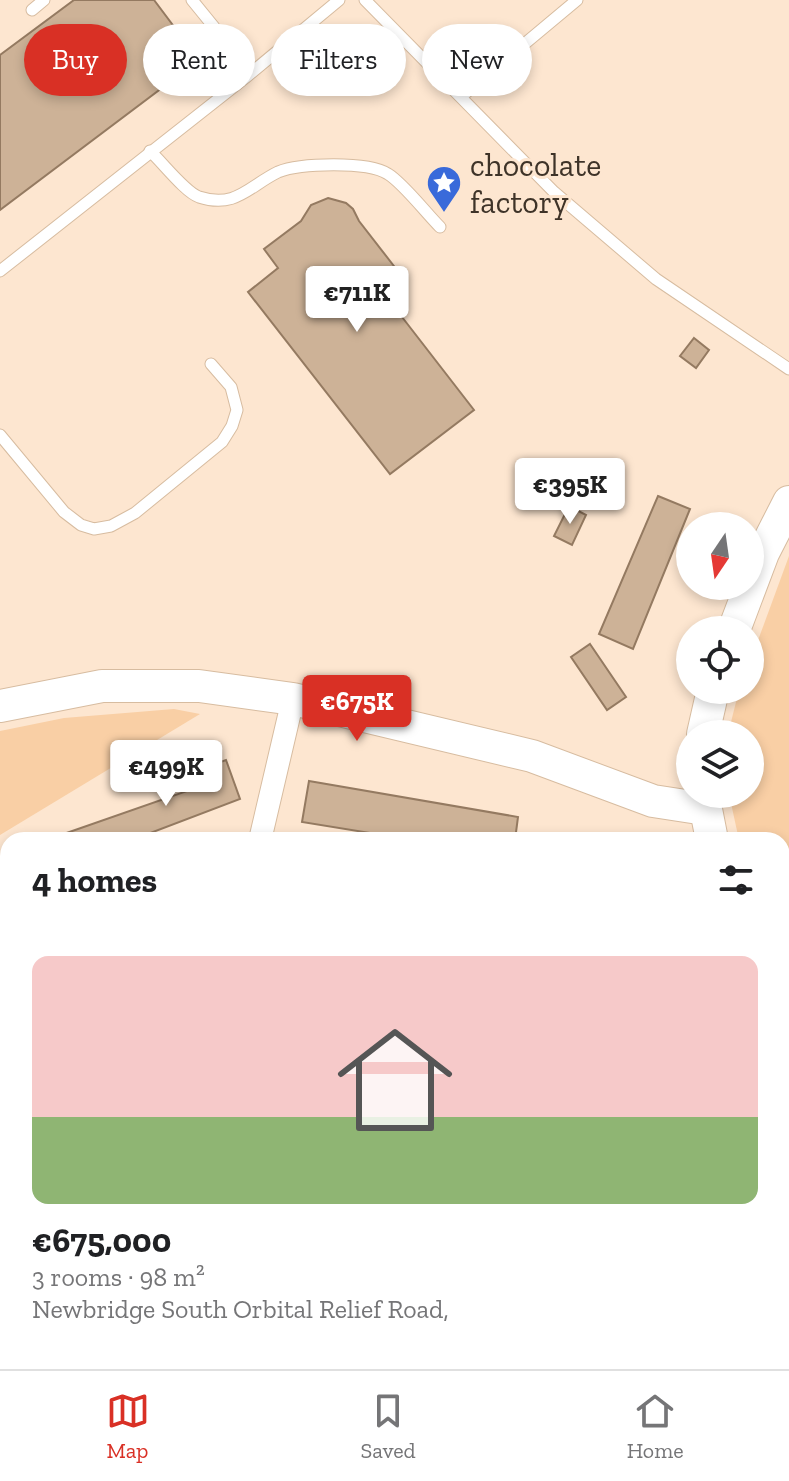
<!DOCTYPE html>
<html lang="en">
<head>
<meta charset="utf-8">
<style>
  body { margin:0; font-family:"Zilla Slab",serif; background:#f6f6f6; color:#202124; height:100vh; display:flex; flex-direction:column; font-size:30px; white-space:nowrap }
  * { box-sizing:border-box; margin:0 }
  p { font-size:26px; color:#757577 }
  .icon { flex:none; width:44px; height:44px; fill:none; stroke:currentColor; stroke-width:2; stroke-linecap:round; stroke-linejoin:round }
  .map { position:relative; flex:1; overflow:hidden }
  .panel { position:absolute; left:0px; top:832px; width:790px; height:538px; display:flex; flex-direction:column; background:#fff; border-radius:24px 24px 0 0; box-shadow:0 4px 12px #0003 }
  .panel>* { flex:none }
  .guide { position:absolute; left:24px; top:24px; width:742px; height:72px; display:flex; gap:16px }
  .needle { width:52px; rotate:193deg }
  .controls { position:absolute; left:676px; top:512px; display:grid; gap:16px }
  .controls a { display:grid; place-items:center; width:88px; height:88px; border-radius:50%; background:#fff; box-shadow:0 4px 12px #0003; font-size:40px }
  .price { position:absolute; translate:-50% -68px; padding:0 18px; border-radius:8px; background:#fff; color:#222; font-size:26px; line-height:52px; filter:drop-shadow(0 2px 4px #0008) }
  .price::after { content:''; position:absolute; left:50%; top:48px; width:24px; height:18px; margin-left:-12px; background:inherit; clip-path:polygon(0 0,100% 0,50% 100%) }
  .price.current { background:#d93025; color:#fff }
  ul { padding:0; list-style:none }
  li { display:grid; align-content:center; gap:16px; height:424px; padding:0 32px }
  li+li { border-top:2px solid #e0e0e0 }
  li span { display:grid; place-items:center; height:248px; border-radius:16px; color:#555 }
  li>.icon { margin-inline-start:auto }
  span .icon { width:144px; height:144px; fill:#fffc; stroke-width:1 }
  li b { font-size:34px }
  h2 { display:flex; justify-content:space-between; align-items:center; height:96px; padding:0 32px; font-size:34px }
  .pill { padding:0 28px; border-radius:36px; background:#fff; box-shadow:0 4px 12px #0003; font-size:28px; line-height:72px }
  .pill.current { background:#d93025; color:#fff }
  .tabs { display:flex; justify-content:space-around; align-items:center; height:112px; border-top:2px solid #e0e0e0; background:#fff; font-size:22px; color:#757577 }
  .tabs a { display:grid; justify-items:center; gap:4px }
  .tabs .current { color:#d93025 }
  .map>svg:first-child { display:block }
  .green { fill:#f9cfa5 }
  .building { fill:#cdb297; stroke:#947a61; stroke-width:2 }
  .lines { fill:none; stroke-linecap:round; stroke-linejoin:round }
  .lane-casing { stroke:#d7bca0; stroke-width:13 }
  .street-casing { stroke:#d7bca0; stroke-width:24 }
  .secondary-casing { stroke:#d7bca0; stroke-width:34 }
  .lane { stroke:#fff; stroke-width:11 }
  .street { stroke:#fff; stroke-width:22 }
  .secondary { stroke:#fff; stroke-width:32 }
  .labels { text-anchor:middle; stroke-width:6; stroke-linejoin:round; paint-order:stroke }
  .poi-label { font-size:32px; fill:#3e3328; stroke:#fde6d0; text-anchor:start }
</style>
</head>
<body>
<div class="map">
<svg width="789" height="1369" viewBox="0 0 789 1369">
  <rect width="100%" height="100%" fill="#fde6d0"/>
  <!-- green -->
  <g class="green">
    <polygon points="789,556 789,978 782,963 782,840 739,840 729,794 750,794 750,734 728,734 739,690 750,690 750,662"/>
    <polygon points="174,709 200,714 0,835 0,731 64,718"/>
  </g>
  <!-- building -->
  <g class="building">
    <polygon points="74,0 154,0 199,60 0,210 0,55"/>
    <polygon points="328,198 346,203 353,209 359,221 397,270 378,286 474,410 390,474 248,292 278,268 264,249 301,221 311,205"/>
    <polygon points="694,338 709,350 696,368 680,356"/>
    <polygon points="658,496 690,509 633,649 599,634"/>
    <polygon points="569,506 586,515 572,545 554,536"/>
    <polygon points="590,644 626,697 607,710 571,657"/>
    <polygon points="226,760 240,799 132,840 55,840 55,837 190,790 184,775"/>
    <polygon points="309,781 518,817 515,840 413,840 302,822"/>
  </g>
  <g class="lines">
    <defs>
      <g id="lane">
        <polyline points="192,0 214,27"/>
        <polyline points="365,0 554,192 656,279 789,369"/>
        <polyline points="32,10 44,0"/>
        <polyline points="462,96 577,0"/>
        <path d="M150 151C163 163 185 192 199 197 236 209 249 186 278 172 300 163 368 161 388 174 403 183 426 213 440 227"/>
        <polyline points="0,271 245,78 339,0"/>
        <polyline points="0,435 64,512 81,525 94,529 111,526 135,513 222,442 232,426 237,410 231,387 211,364"/>
      </g>
      <g id="street">
        <polyline points="260,840 293,699"/>
        <polyline points="782,950 789,946"/>
        <polyline points="0,1236 8,1238"/>
        <polyline points="782,1289 789,1283"/>
        <polyline points="297,1362 301,1369"/>
        <polyline points="610,1362 615,1369"/>
        <polyline points="140,1369 152,1362"/>
        <polyline points="689,1369 697,1362"/>
      </g>
      <g id="secondary">
        <polyline points="734,630 763,553 789,502"/>
        <polyline points="0,706 102,686 199,686 293,699 532,756 653,801 705,809"/>
        <polyline points="703,734 713,690"/>
        <polyline points="703,794 712,840"/>
        <polyline points="782,1003 789,1016"/>
      </g>
    </defs>
    <!-- lane casing -->
    <use href="#lane" class="lane-casing"/>
    <!-- street casing -->
    <use href="#street" class="street-casing"/>
    <!-- secondary casing -->
    <use href="#secondary" class="secondary-casing"/>
    <!-- lane -->
    <use href="#lane" class="lane"/>
    <!-- street -->
    <use href="#street" class="street"/>
    <!-- secondary -->
    <use href="#secondary" class="secondary"/>
  </g>
  <!-- icons -->
  <defs>
    <symbol id="sight-pin" viewBox="-11 -11 22 30"><path d="M0 17L-7.5 6A9.5 9.5 0 1 1 7.5 6Z" fill="#396ada" stroke="#fde6d0"/><path d="M0-6L1.8-2.2L6-1.7L2.9 1.2L3.7 5.4L0 3.3L-3.7 5.4L-2.9 1.2L-6-1.7L-1.8-2.2Z" fill="#fff"/></symbol>
  </defs>
  <g fill-rule="evenodd">
    <use href="#sight-pin" x="424" y="163" width="40" height="54"/>
  </g>
  <g class="labels">
    <!-- poi labels -->
    <g class="poi-label">
      <text x="470" y="176">chocolate<tspan x="470" dy="37">factory</tspan></text>
    </g>
  </g>
</svg>
<div class="controls">
<a><svg class="needle" viewBox="-14 -14 28 28"><path d="M0-13l5 13h-10z" fill="#e53935"/><path d="M0 13l5-13h-10z" fill="#757577"/></svg></a>
<a><svg class="icon" aria-label="locate" viewBox="0 0 24 24"><circle cx="12" cy="12" r="6"/><path d="M12 2v4M12 18v4M2 12h4M18 12h4"/></svg></a>
<a><svg class="icon" aria-label="layers" viewBox="0 0 24 24"><path d="M12 4l9 5-9 5-9-5zM3 14l9 5 9-5"/></svg></a>
</div>
<b class="price" style="left:357px;top:334px">€711K</b>
<b class="price" style="left:570px;top:526px">€395K</b>
<b class="price current" style="left:357px;top:743px">€675K</b>
<b class="price" style="left:166px;top:808px">€499K</b>
<div class="guide">
<a class="pill current">Buy</a>
<a class="pill">Rent</a>
<a class="pill">Filters</a>
<a class="pill">New</a>
</div>
<section class="panel">
<h2>4 homes<svg class="icon" aria-label="filters" viewBox="0 0 24 24"><path d="M4 7h16M4 17h16"/><circle cx="9" cy="7" r="2"/><circle cx="15" cy="17" r="2"/></svg></h2>
<ul>
<li><span style="background:linear-gradient(#f6c9c9 65%,#8fb573 0)"><svg class="icon" aria-label="home" viewBox="0 0 24 24"><path d="M3 11l9-7 9 7M6 9v11h12V9"/></svg></span><div><b>€675,000</b><p>3 rooms · 98 m²</p><p>Newbridge South Orbital Relief Road,</p></div></li>
</ul>
</section>
</div>
<nav class="tabs">
<a class="current"><svg class="icon" aria-label="map" viewBox="0 0 24 24"><path d="M3 6l6-2 6 2 6-2v14l-6 2-6-2-6 2zM9 4v14M15 6v14"/></svg>Map</a>
<a><svg class="icon" aria-label="saved" viewBox="0 0 24 24"><path d="M7 4h10v16l-5-4-5 4z"/></svg>Saved</a>
<a><svg class="icon" aria-label="home" viewBox="0 0 24 24"><path d="M3 11l9-7 9 7M6 9v11h12V9"/></svg>Home</a>
</nav>
</body>
</html>
